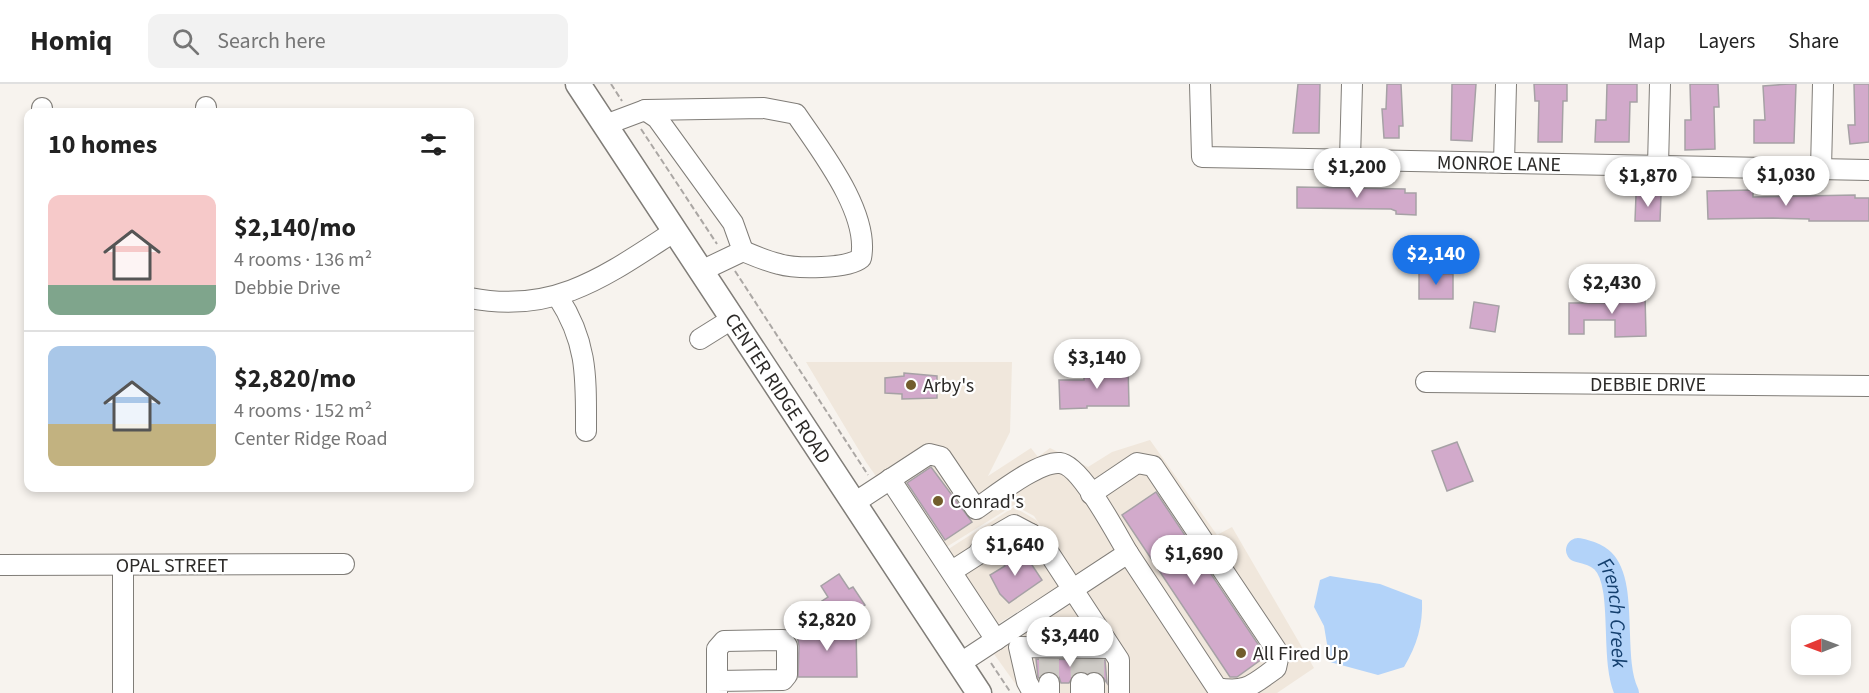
<!DOCTYPE html>
<html lang="en">
<head>
<meta charset="utf-8">
<style>
  body { margin:0; font-family:"Source Sans 3",sans-serif; background:#f2f2f2; color:#222; height:100vh; display:flex; flex-direction:column; font-size:22px; white-space:nowrap }
  * { box-sizing:border-box; margin:0 }
  p { font-size:20px; color:#767676 }
  .icon { flex:none; width:33px; height:33px; fill:none; stroke:currentColor; stroke-width:2; stroke-linecap:round; stroke-linejoin:round }
  .map { position:relative; flex:1; overflow:hidden }
  .drawer { position:absolute; left:24px; top:24px; width:450px; height:384px; display:flex; flex-direction:column; background:#fff; border-radius:12px; box-shadow:0 3px 9px #0003 }
  .drawer>* { flex:none }
  .needle { width:39px; rotate:269deg }
  .fabs { position:absolute; left:1791px; top:531px; display:grid; gap:12px }
  .fabs a { display:grid; place-items:center; width:60px; height:60px; border-radius:12px; background:#fff; box-shadow:0 3px 9px #0003; font-size:30px }
  .price { position:absolute; translate:-50% -51px; padding:0 14px; border-radius:21px; background:#fff; color:#222; font-size:20px; line-height:39px; filter:drop-shadow(0 2px 3px #0008) }
  .price::after { content:''; position:absolute; left:50%; top:36px; width:18px; height:14px; margin-left:-9px; background:inherit; clip-path:polygon(0 0,100% 0,50% 100%) }
  .price.current { background:#1a73e8; color:#fff }
  ul { padding:0; list-style:none }
  li { display:flex; align-items:center; gap:18px; height:150px; padding:0 24px }
  li+li { border-top:2px solid #e0e0e0 }
  li span { display:grid; place-items:center; flex:none; width:168px; height:120px; border-radius:12px; color:#555 }
  li>.icon { margin-inline-start:auto }
  span .icon { width:72px; height:72px; fill:#fffc; stroke-width:1 }
  li b { font-size:26px }
  h2 { display:flex; justify-content:space-between; align-items:center; height:72px; padding:0 24px; font-size:26px }
  header { display:flex; align-items:center; gap:36px; box-sizing:border-box; height:84px; padding:0 30px; background:#fff; border-bottom:2px solid #e0e0e0 }
  header strong { font-size:28px }
  nav { display:flex; gap:33px; margin-inline-start:auto; font-size:21px }
  .search { width:420px; height:54px; background:#f2f2f2; display:flex; align-items:center; gap:15px; box-sizing:border-box; padding:0 21px; border-radius:12px; color:#767676; font-size:22px }
  .map>svg:first-child { display:block }
  .built { fill:#f0e7dc }
  .water { fill:#b3d3f9 }
  .lines { fill:none; stroke-linecap:round; stroke-linejoin:round }
  .river { stroke:#b3d3f9; stroke-width:24 }
  .building { fill:#d2aacb; stroke:#a6a1a5; stroke-width:1.5 }
  .minor-tunnel { stroke:#cecbc6; stroke-width:20; stroke-dasharray:20 10; stroke-linecap:butt }
  .minor-casing { stroke:#807d78; stroke-width:22 }
  .major-casing { stroke:#807d78; stroke-width:27 }
  .path { stroke:#aba7a4; stroke-width:2; stroke-dasharray:6 3; stroke-linecap:butt }
  .minor { stroke:#fff; stroke-width:20 }
  .major { stroke:#fff; stroke-width:24 }
  .poi-dot { fill:#725d2c; stroke:#fff; stroke-width:2 }
  .labels { text-anchor:middle; stroke-width:4.5; stroke-linejoin:round; paint-order:stroke }
  .street-label { font-size:20px; fill:#2c2a28; stroke:#fff }
  .poi-label { font-size:20px; fill:#2c2a28; stroke:#fff; text-anchor:start }
  .water-label { font-size:21px; font-style:italic; fill:#143f6e; stroke:#fff }
</style>
</head>
<body>
<header>
<strong>Homiq</strong>
<div class="search"><svg class="icon" aria-label="search" viewBox="0 0 24 24"><circle cx="10" cy="10" r="6"/><path d="M15 15l6 6"/></svg>Search here</div>
<nav><a>Map</a><a>Layers</a><a>Share</a></nav>
</header>
<div class="map">
<svg width="1869" height="609" viewBox="0 0 1869 609">
  <rect width="100%" height="100%" fill="#f7f3ee"/>
  <!-- built -->
  <g class="built">
    <polygon points="806,278 1012,278 1010,348 988,392 1031,364 1038,373 1050,364 1088,383 1112,368 1150,356 1217,451 1232,443 1314,584 1277,609 1022,609 994,570 1085,511 1034,432 1014,421 932,472 866,378"/>
    <polygon points="1014,423 1036,436 1072,494 985,548 936,473"/>
  </g>
  <!-- water -->
  <path class="water" d="M1330 492 1380 500 1422 516C1423 541 1417 561 1404 583L1378 591 1330 578 1324 542 1314 523 1320 496Z"/>
  <g class="lines">
    <!-- river -->
    <path class="river" id="s1" d="M1578 466C1587 468 1596 470 1603 477 1627 501 1610 575 1627 609"/>
  </g>
  <!-- building -->
  <g class="building">
    <polygon points="1298,0 1320,0 1319,49 1293,49"/>
    <polygon points="1387,0 1401,0 1403,42 1399,42 1399,54 1384,54 1382,25 1386,25"/>
    <polygon points="1452,0 1476,0 1472,57 1451,56"/>
    <polygon points="1534,0 1567,0 1567,17 1563,17 1562,58 1538,58 1539,17 1535,17"/>
    <polygon points="1607,0 1637,0 1637,18 1630,18 1629,58 1595,58 1596,36 1606,36"/>
    <polygon points="1690,0 1718,0 1719,23 1714,23 1715,65 1685,66 1685,36 1691,36"/>
    <polygon points="1789,0 1796,0 1794,59 1754,59 1754,36 1765,36 1763,2"/>
    <polygon points="1854,0 1869,0 1869,58 1850,60 1848,41 1855,41"/>
    <polygon points="1297,103 1405,105 1405,109 1416,109 1416,131 1396,130 1396,127 1391,125 1297,124"/>
    <polygon points="1753,106 1753,113 1855,111 1855,114 1869,114 1869,137 1809,137 1809,135 1773,134 1708,135 1707,107"/>
    <polygon points="1636,111 1661,111 1660,137 1635,137"/>
    <polygon points="1419,189 1453,190 1453,215 1419,215"/>
    <polygon points="1614,211 1645,211 1646,252 1615,253 1615,236 1584,236 1584,250 1569,250 1569,219 1614,219"/>
    <polygon points="1474,218 1499,222 1495,248 1470,244"/>
    <polygon points="1110,281 1128,281 1129,322 1087,322 1087,324 1060,325 1059,296 1084,296 1084,291 1110,291"/>
    <polygon points="904,289 937,292 937,314 902,315 902,310 885,309 885,294 904,292"/>
    <polygon points="1457,358 1473,397 1447,407 1432,367"/>
    <polygon points="931,383 972,438 945,456 907,399"/>
    <polygon points="1156,408 1266,572 1237,593 1230,593 1122,431"/>
    <polygon points="998,464 1004,473 1010,475 1024,469 1042,496 1009,519 1000,510 990,491 1005,482 995,467"/>
    <polygon points="839,490 849,505 853,503 865,521 837,540 822,517 828,513 821,502"/>
    <polygon points="796,544 856,544 857,593 798,593 799,562"/>
    <polygon points="1036,575 1105,576 1107,599 1100,589 1095,587 1076,588 1069,599 1061,599 1059,593 1050,587 1038,594"/>
  </g>
  <g class="lines">
    <!-- minor-tunnel -->
    <g class="minor-tunnel">
      <polyline points="998,472 1010,463"/>
      <polyline points="1049,573 1049,599"/>
      <polyline points="1080,573 1081,599"/>
      <polyline points="1094,573 1094,599"/>
    </g>
    <defs>
      <g id="minor">
        <polyline points="1200,0 1202,73 1869,86"/>
        <path d="M645 26 764 24 796 30C821 67 870 129 861 174 848 185 796 185 779 180 766 177 755 172 743 167"/>
        <polyline points="42,28 42,24"/>
        <polyline points="206,28 206,23"/>
        <polyline points="605,41 645,26 657,34 733,139 743,167 701,187"/>
        <polyline points="1350,76 1352,0"/>
        <polyline points="1504,79 1506,0"/>
        <polyline points="1658,82 1660,0"/>
        <polyline points="1821,85 1823,0"/>
        <path d="M558 213C588 259 586 294 586 347"/>
        <path d="M470 214C555 231 607 191 675 147"/>
        <polyline points="700,255 732,235"/>
        <polyline points="1426,298 1869,302"/>
        <polyline points="890,395 996,556"/>
        <path d="M1091 410 1137 379 1153 382 1279 570 1276 584C1252 601 1247 609 1217 604L1128 469"/>
        <path d="M854 419 929 370 941 373 976 425C995 412 1038 377 1060 379 1081 381 1117 451 1128 469L959 580"/>
        <polyline points="1010,463 1031,450"/>
        <polyline points="0,481 344,480"/>
        <polyline points="123,481 123,609"/>
        <polyline points="952,487 977,471 988,456 1014,441 1031,450 1047,466 1119,576 1119,609"/>
        <polyline points="1049,599 1049,609"/>
        <polyline points="1081,599 1081,609"/>
        <polyline points="1094,599 1094,609"/>
        <polyline points="717,609 717,565 724,557 783,556 787,562 787,591 783,596 717,597"/>
        <polyline points="1033,609 1027,598 1019,563 1110,564"/>
      </g>
      <g id="major">
        <path id="s2" d="M578 0 979 609"/>
      </g>
    </defs>
    <!-- minor casing -->
    <use href="#minor" class="minor-casing"/>
    <!-- major casing -->
    <use href="#major" class="major-casing"/>
    <!-- path -->
    <g class="path">
      <polyline points="611,0 622,17"/>
      <polyline points="641,45 717,160"/>
      <polyline points="735,187 868,391"/>
      <polyline points="991,579 1011,609"/>
    </g>
    <!-- minor -->
    <use href="#minor" class="minor"/>
    <!-- major -->
    <use href="#major" class="major"/>
  </g>
  <!-- markers -->
  <g class="poi-dot">
    <circle cx="911" cy="301" r="6"/>
    <circle cx="938" cy="417" r="6"/>
    <circle cx="1241" cy="569" r="6"/>
  </g>
  <g class="labels">
    <!-- street labels -->
    <g class="street-label">
      <text transform="translate(1499 79) rotate(1)" y="7">MONROE LANE</text>
      <text x="1648" y="307">DEBBIE DRIVE</text>
      <text dy="7" stroke="none"><textPath href="#s2" startOffset="364">CENTER RIDGE ROAD</textPath></text>
      <text x="172" y="488">OPAL STREET</text>
    </g>
    <!-- poi labels -->
    <g class="poi-label">
      <text x="923" y="308">Arby's</text>
      <text x="950" y="424">Conrad's</text>
      <text x="1253" y="576">All Fired Up</text>
    </g>
    <!-- water labels -->
    <g class="water-label">
      <text dy="7" stroke="none"><textPath href="#s1" startOffset="82">French Creek</textPath></text>
    </g>
  </g>
</svg>
<div class="fabs">
<a><svg class="needle" viewBox="-14 -14 28 28"><path d="M0-13l5 13h-10z" fill="#e53935"/><path d="M0 13l5-13h-10z" fill="#767676"/></svg></a>
</div>
<b class="price" style="left:1357px;top:115px">$1,200</b>
<b class="price" style="left:1786px;top:123px">$1,030</b>
<b class="price" style="left:1648px;top:124px">$1,870</b>
<b class="price current" style="left:1436px;top:202px">$2,140</b>
<b class="price" style="left:1612px;top:231px">$2,430</b>
<b class="price" style="left:1097px;top:306px">$3,140</b>
<b class="price" style="left:1015px;top:493px">$1,640</b>
<b class="price" style="left:1194px;top:502px">$1,690</b>
<b class="price" style="left:827px;top:568px">$2,820</b>
<b class="price" style="left:1070px;top:584px">$3,440</b>
<section class="drawer">
<h2>10 homes<svg class="icon" aria-label="filters" viewBox="0 0 24 24"><path d="M4 7h16M4 17h16"/><circle cx="9" cy="7" r="2"/><circle cx="15" cy="17" r="2"/></svg></h2>
<ul>
<li><span style="background:linear-gradient(#f6c9c9 75%,#7fa58c 0)"><svg class="icon" aria-label="home" viewBox="0 0 24 24"><path d="M3 11l9-7 9 7M6 9v11h12V9"/></svg></span><div><b>$2,140/mo</b><p>4 rooms · 136 m²</p><p>Debbie Drive</p></div></li>
<li><span style="background:linear-gradient(#a9c7e8 65%,#c2b280 0)"><svg class="icon" aria-label="home" viewBox="0 0 24 24"><path d="M3 11l9-7 9 7M6 9v11h12V9"/></svg></span><div><b>$2,820/mo</b><p>4 rooms · 152 m²</p><p>Center Ridge Road</p></div></li>
</ul>
</section>
</div>
</body>
</html>
